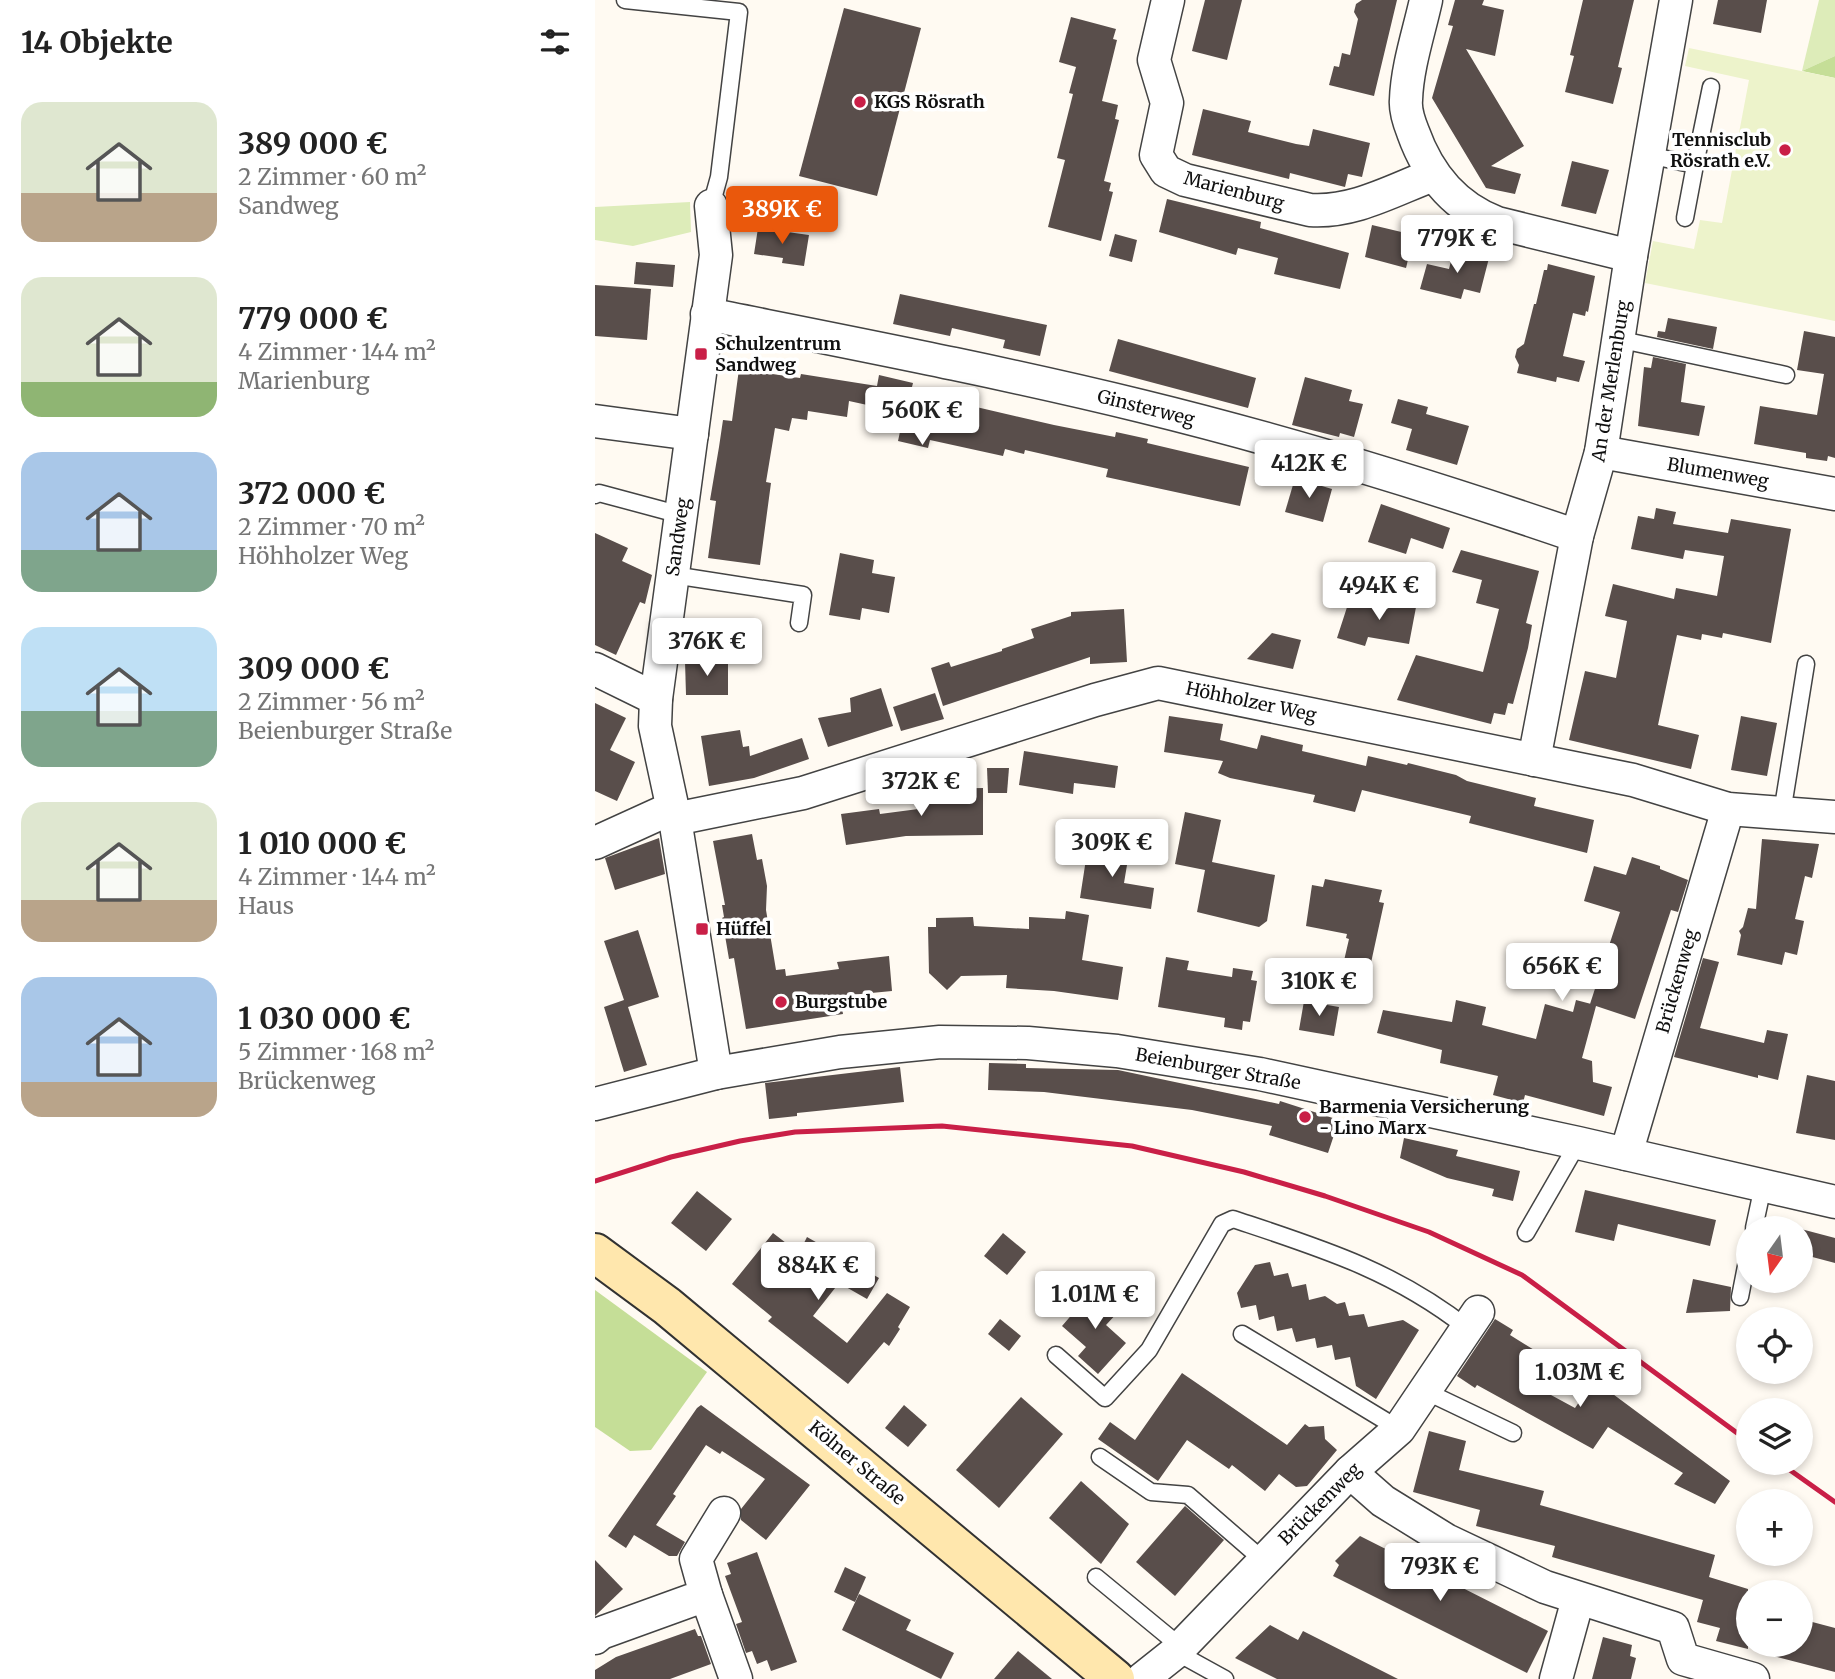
<!DOCTYPE html>
<html lang="de">
<head>
<meta charset="utf-8">
<style>
  body { margin:0; font-family:Merriweather,serif; background:#f6f6f6; color:#222; height:100vh; display:flex; flex-direction:column; font-size:26px; white-space:nowrap }
  * { box-sizing:border-box; margin:0 }
  p { font-size:23px; color:#767676 }
  .icon { flex:none; width:38px; height:38px; fill:none; stroke:currentColor; stroke-width:2; stroke-linecap:round; stroke-linejoin:round }
  .map { position:relative; flex:1; overflow:hidden }
  .side { display:flex; flex-direction:column; background:#fff; width:595px }
  .side>* { flex:none }
  .needle { width:46px; rotate:194deg }
  .tools { position:absolute; left:1141px; top:1216px; display:grid; gap:14px }
  .tools a { display:grid; place-items:center; width:77px; height:77px; border-radius:50%; background:#fff; box-shadow:0 4px 10px #0003; font-size:35px }
  .price { position:absolute; translate:-50% -60px; padding:0 16px; border-radius:7px; background:#fff; color:#222; font-size:23px; line-height:46px; filter:drop-shadow(0 2px 4px #0008) }
  .price::after { content:''; position:absolute; left:50%; top:42px; width:21px; height:16px; margin-left:-10px; background:inherit; clip-path:polygon(0 0,100% 0,50% 100%) }
  .price.current { background:#ea580c; color:#fff }
  ul { padding:0; list-style:none }
  li { display:flex; align-items:center; gap:21px; height:175px; padding:0 21px }
  li span { display:grid; place-items:center; flex:none; width:196px; height:140px; border-radius:21px; color:#555 }
  li>.icon { margin-inline-start:auto }
  span .icon { width:84px; height:84px; fill:#fffc; stroke-width:1 }
  li b { font-size:30px }
  h2 { display:flex; justify-content:space-between; align-items:center; height:84px; padding:0 21px; font-size:30px }
  main { display:flex; flex:1; min-height:0 }
  .map>svg:first-child { display:block }
  .green { fill:#ddecb9 }
  .forest { fill:#c5de97 }
  .pitch { fill:#edf3cb }
  .water { fill:#b4edfa; stroke:#37b4d5; stroke-width:2 }
  .building { fill:#594e4b }
  .lines { fill:none; stroke-linecap:round; stroke-linejoin:round }
  .service-casing { stroke:#434343; stroke-width:19 }
  .minor-casing { stroke:#434343; stroke-width:35 }
  .secondary-casing { stroke:#323232; stroke-width:42 }
  .service { stroke:#fff; stroke-width:16 }
  .minor { stroke:#fff; stroke-width:32 }
  .secondary { stroke:#ffe7ad; stroke-width:38 }
  .rail { stroke:#c91f47; stroke-width:5 }
  .poi-dot { fill:#c91f47; stroke:#fff; stroke-width:2.5 }
  .labels { text-anchor:middle; stroke-width:7; stroke-linejoin:round; paint-order:stroke }
  .poi-label { font-size:18px; font-weight:bold; fill:#101010; stroke:#fff; text-anchor:start }
  .street-label { font-size:18px; fill:#101010; stroke:#fff }
</style>
</head>
<body>
<main>
<section class="side">
<h2>14 Objekte<svg class="icon" aria-label="filters" viewBox="0 0 24 24"><path d="M4 7h16M4 17h16"/><circle cx="9" cy="7" r="2"/><circle cx="15" cy="17" r="2"/></svg></h2>
<ul>
<li><span style="background:linear-gradient(#dfe7d0 65%,#b9a48a 0)"><svg class="icon" aria-label="home" viewBox="0 0 24 24"><path d="M3 11l9-7 9 7M6 9v11h12V9"/></svg></span><div><b>389 000 €</b><p>2 Zimmer · 60 m²</p><p>Sandweg</p></div></li>
<li><span style="background:linear-gradient(#dfe7d0 75%,#8fb573 0)"><svg class="icon" aria-label="home" viewBox="0 0 24 24"><path d="M3 11l9-7 9 7M6 9v11h12V9"/></svg></span><div><b>779 000 €</b><p>4 Zimmer · 144 m²</p><p>Marienburg</p></div></li>
<li><span style="background:linear-gradient(#a9c7e8 70%,#7fa58c 0)"><svg class="icon" aria-label="home" viewBox="0 0 24 24"><path d="M3 11l9-7 9 7M6 9v11h12V9"/></svg></span><div><b>372 000 €</b><p>2 Zimmer · 70 m²</p><p>Höhholzer Weg</p></div></li>
<li><span style="background:linear-gradient(#bfe0f5 60%,#7fa58c 0)"><svg class="icon" aria-label="home" viewBox="0 0 24 24"><path d="M3 11l9-7 9 7M6 9v11h12V9"/></svg></span><div><b>309 000 €</b><p>2 Zimmer · 56 m²</p><p>Beienburger Straße</p></div></li>
<li><span style="background:linear-gradient(#dfe7d0 70%,#b9a48a 0)"><svg class="icon" aria-label="home" viewBox="0 0 24 24"><path d="M3 11l9-7 9 7M6 9v11h12V9"/></svg></span><div><b>1 010 000 €</b><p>4 Zimmer · 144 m²</p><p>Haus</p></div></li>
<li><span style="background:linear-gradient(#a9c7e8 75%,#b9a48a 0)"><svg class="icon" aria-label="home" viewBox="0 0 24 24"><path d="M3 11l9-7 9 7M6 9v11h12V9"/></svg></span><div><b>1 030 000 €</b><p>5 Zimmer · 168 m²</p><p>Brückenweg</p></div></li>
</ul>
</section>
<div class="map">
<svg width="1240" height="1679" viewBox="0 0 1240 1679">
  <rect width="100%" height="100%" fill="#fffaf2"/>
  <!-- green -->
  <g class="green">
    <polygon points="1224,0 1240,0 1240,56 1207,71"/>
    <polygon points="95,202 96,232 38,246 0,240 0,207"/>
  </g>
  <!-- forest -->
  <g class="forest">
    <polygon points="1240,56 1240,78 1207,71"/>
    <polygon points="0,1290 112,1372 56,1450 35,1451 0,1427"/>
  </g>
  <!-- pitch -->
  <polygon class="pitch" points="1094,48 1240,78 1240,321 1050,283 1058,241 1099,249 1105,220 1127,223 1154,80 1090,66"/>
  <!-- water -->
  <polygon class="water" points="978,1360 1001,1377 991,1390 968,1373"/>
  <!-- building -->
  <g class="building">
    <polygon points="610,0 647,0 632,60 597,51"/>
    <polygon points="767,0 802,0 779,96 734,85 739,66 744,67 747,53 755,55 763,19 759,12 761,4"/>
    <polygon points="860,0 889,0 887,5 909,10 900,56 871,49 929,146 896,166 926,174 920,194 891,188 837,98 858,26 853,25"/>
    <polygon points="988,0 1039,0 1023,67 1027,68 1018,104 970,92 979,56 975,55"/>
    <polygon points="1123,0 1172,0 1166,33 1118,24"/>
    <polygon points="249,8 326,28 282,196 204,176"/>
    <polygon points="476,17 521,29 518,39 522,40 507,101 523,105 520,119 524,120 509,181 516,183 514,191 518,192 506,241 453,227 470,160 462,158 478,94 474,93 481,67 464,62"/>
    <polygon points="608,109 656,121 653,132 701,144 714,146 718,129 775,143 767,177 753,174 750,187 695,173 694,179 597,155"/>
    <polygon points="977,161 1014,170 1001,214 966,206"/>
    <polygon points="572,199 666,222 665,228 754,253 745,289 679,274 683,258 643,248 641,255 564,232"/>
    <polygon points="777,225 819,235 811,268 770,257"/>
    <polygon points="163,228 214,235 209,266 187,263 188,258 159,254"/>
    <polygon points="520,234 542,240 537,262 514,256"/>
    <polygon points="859,249 894,258 885,293 869,289 866,299 825,289 832,264 854,269"/>
    <polygon points="41,262 80,265 78,287 39,284"/>
    <polygon points="953,264 1000,276 993,312 991,311 990,316 978,313 968,356 990,361 984,382 962,377 961,382 922,373 924,365 920,357 922,349 929,344 939,304 941,304 949,270 952,270"/>
    <polygon points="0,285 56,289 52,340 0,336"/>
    <polygon points="305,294 452,325 445,356 408,348 410,340 357,328 355,336 298,324"/>
    <polygon points="1073,318 1122,327 1118,349 1062,337 1063,331 1070,332"/>
    <polygon points="1209,331 1240,337 1240,458 1233,456 1232,461 1211,458 1211,453 1159,444 1165,406 1222,415 1229,374 1202,370"/>
    <polygon points="523,339 661,378 653,408 514,371"/>
    <polygon points="1058,357 1091,364 1086,402 1110,406 1104,436 1043,426 1049,367 1056,368"/>
    <polygon points="144,369 205,378 206,374 282,386 284,375 318,383 316,391 357,400 357,397 378,401 377,406 459,425 520,437 521,432 553,439 552,443 654,467 645,506 511,477 513,469 430,450 429,454 410,449 408,456 335,440 333,448 303,441 309,413 254,401 252,417 213,411 212,420 197,418 194,431 180,428 171,482 176,483 165,565 113,558 121,501 115,500 124,447 128,420 137,421"/>
    <polygon points="710,377 757,390 754,401 768,404 759,437 745,433 744,437 697,425"/>
    <polygon points="803,399 833,407 831,414 874,426 862,465 811,450 817,429 796,423"/>
    <polygon points="700,478 737,489 728,522 690,512"/>
    <polygon points="786,504 855,528 848,549 816,538 811,554 773,542"/>
    <polygon points="1061,508 1081,512 1078,524 1133,533 1136,519 1196,529 1176,643 1128,633 1127,638 1107,634 1106,640 1082,635 1063,725 1104,735 1096,769 974,740 990,671 1021,678 1032,621 1010,616 1018,584 1079,599 1081,588 1122,596 1129,556 1090,550 1088,559 1036,549 1043,516 1059,519"/>
    <polygon points="0,533 33,548 27,561 57,575 50,604 45,602 21,655 0,645"/>
    <polygon points="866,550 944,571 931,623 937,625 933,648 918,704 913,703 910,715 899,713 896,724 802,700 821,655 888,672 904,609 881,603 887,580 857,572"/>
    <polygon points="245,553 279,560 277,573 300,577 294,613 267,608 265,620 234,615"/>
    <polygon points="795,597 822,602 814,644 773,637 770,646 742,638 754,601 793,609"/>
    <polygon points="529,609 532,662 495,664 495,657 348,706 336,668 354,662 356,667 407,651 407,649 439,638 436,629 476,616 476,612"/>
    <polygon points="677,633 706,640 698,669 652,659"/>
    <polygon points="133,660 133,695 91,695 90,661"/>
    <polygon points="286,688 298,726 233,747 223,718 256,712 255,698"/>
    <polygon points="340,693 349,719 306,731 298,707"/>
    <polygon points="0,703 31,718 15,750 40,762 22,801 0,791"/>
    <polygon points="574,716 628,724 625,740 662,749 666,735 708,745 707,751 771,766 773,756 812,765 813,763 861,775 872,781 941,798 939,806 999,820 992,853 874,823 876,816 767,790 760,812 718,802 720,795 635,778 623,773 628,761 569,752"/>
    <polygon points="1146,716 1182,723 1172,776 1136,770"/>
    <polygon points="145,730 148,747 154,746 155,756 207,738 214,759 159,778 114,786 106,736"/>
    <polygon points="429,751 523,766 520,788 479,783 478,794 424,785"/>
    <polygon points="392,768 414,768 412,793 393,793"/>
    <polygon points="388,788 388,835 311,836 251,845 246,814 284,809 285,814 331,808 330,789"/>
    <polygon points="590,812 626,820 617,862 680,875 672,921 664,927 602,912 610,870 580,864"/>
    <polygon points="157,834 162,860 167,859 172,886 171,910 181,970 190,969 191,976 244,969 242,962 294,956 297,991 245,996 248,1014 151,1029 139,958 134,959 127,918 129,917 127,905 130,905 118,841"/>
    <polygon points="64,838 70,874 20,890 10,858"/>
    <polygon points="1167,839 1224,844 1217,878 1210,876 1200,919 1209,921 1202,955 1190,952 1187,965 1142,955 1146,935 1144,931 1148,927 1153,908 1161,909"/>
    <polygon points="504,843 525,846 524,851 534,853 529,883 559,888 556,909 485,898 493,846 503,848"/>
    <polygon points="1037,857 1065,866 1065,869 1093,880 1083,912 1076,910 1040,1019 1001,1006 987,1058 997,1061 998,1082 1017,1087 1009,1116 930,1095 928,1103 898,1095 903,1076 845,1063 847,1050 782,1033 788,1010 857,1022 861,1000 891,1007 887,1025 941,1039 950,1004 978,1012 981,1000 1000,1005 995,1004 1025,912 989,901 999,866 1031,875"/>
    <polygon points="730,879 787,890 784,902 789,903 774,972 748,965 754,939 751,938 752,934 711,926 717,885 728,887"/>
    <polygon points="471,911 494,915 487,960 528,967 523,1000 459,991 411,988 412,975 366,976 352,990 334,973 333,927 341,927 341,918 378,917 379,926 434,929 434,917 470,919"/>
    <polygon points="43,930 64,997 33,1007 52,1065 29,1072 9,1007 29,1000 9,941"/>
    <polygon points="571,957 594,961 592,970 637,977 638,968 658,971 656,980 662,981 655,1022 648,1021 647,1030 629,1027 630,1018 563,1007"/>
    <polygon points="1108,958 1124,962 1105,1028 1169,1043 1172,1030 1193,1034 1183,1080 1163,1075 1163,1078 1079,1057"/>
    <polygon points="709,1001 744,1007 739,1036 704,1030"/>
    <polygon points="394,1063 431,1064 431,1068 523,1070 684,1104 685,1101 744,1120 733,1153 674,1135 677,1126 597,1110 449,1092 393,1090"/>
    <polygon points="305,1067 309,1102 202,1113 202,1116 174,1119 170,1083"/>
    <polygon points="1212,1075 1240,1081 1240,1140 1201,1133"/>
    <polygon points="809,1138 863,1150 861,1156 925,1171 918,1201 897,1196 899,1189 852,1178 805,1158"/>
    <polygon points="990,1190 1121,1220 1115,1246 1023,1224 1019,1241 980,1232"/>
    <polygon points="102,1191 137,1219 111,1251 76,1223"/>
    <polygon points="1206,1229 1240,1238 1240,1263 1206,1254"/>
    <polygon points="178,1233 204,1253 212,1237 284,1278 272,1299 244,1283 218,1316 252,1343 292,1293 315,1307 303,1327 305,1329 294,1346 289,1342 253,1384 173,1321 177,1317 137,1284"/>
    <polygon points="408,1233 431,1252 412,1275 389,1256"/>
    <polygon points="675,1262 679,1276 693,1273 697,1287 711,1284 714,1300 730,1296 742,1304 750,1302 754,1316 769,1314 773,1327 808,1320 824,1330 781,1399 761,1386 755,1357 740,1360 737,1345 722,1348 720,1338 701,1342 697,1328 682,1331 679,1316 664,1320 661,1305 646,1308 642,1293 660,1265"/>
    <polygon points="1098,1279 1136,1287 1135,1311 1091,1313"/>
    <polygon points="499,1289 524,1311 511,1325 531,1343 503,1374 483,1356 491,1347 467,1326"/>
    <polygon points="405,1319 426,1336 414,1351 393,1334"/>
    <polygon points="900,1319 918,1330 915,1335 949,1356 932,1382 980,1408 999,1380 1135,1481 1120,1504 1079,1484 1088,1473 1013,1427 998,1449 882,1385 880,1388 862,1376"/>
    <polygon points="587,1373 692,1445 710,1424 714,1427 729,1426 730,1439 742,1450 712,1486 701,1487 684,1474 670,1491 637,1465 634,1469 592,1440 563,1481 503,1439 515,1422 540,1440"/>
    <polygon points="426,1397 468,1434 404,1508 361,1470"/>
    <polygon points="106,1405 215,1485 171,1540 146,1520 146,1509 170,1479 127,1451 125,1454 111,1445 78,1494 81,1496 61,1525 90,1542 82,1556 74,1556 39,1535 31,1548 13,1536 102,1408"/>
    <polygon points="309,1405 332,1425 313,1447 290,1428"/>
    <polygon points="834,1431 871,1441 864,1470 949,1491 945,1505 1120,1555 1114,1577 1153,1589 1153,1649 1121,1641 1125,1628 1102,1622 1108,1600 957,1557 960,1546 881,1526 885,1510 818,1492"/>
    <polygon points="486,1481 534,1524 506,1564 454,1518"/>
    <polygon points="590,1506 629,1540 580,1596 541,1562"/>
    <polygon points="765,1536 953,1631 932,1673 738,1576 744,1565 740,1561"/>
    <polygon points="162,1552 202,1662 176,1671 172,1660 162,1664 157,1651 151,1653 141,1624 147,1622 130,1576 136,1574 132,1563"/>
    <polygon points="0,1560 28,1589 0,1616"/>
    <polygon points="250,1567 271,1577 260,1602 239,1592"/>
    <polygon points="264,1594 316,1620 311,1630 359,1653 346,1679 247,1630"/>
    <polygon points="1206,1619 1240,1628 1240,1672 1163,1652 1164,1645 1206,1645"/>
    <polygon points="675,1625 703,1640 708,1631 803,1679 682,1679 640,1658"/>
    <polygon points="100,1629 103,1636 106,1636 116,1664 75,1679 0,1679 0,1670 21,1657"/>
    <polygon points="1008,1637 1037,1645 1035,1656 1041,1658 1036,1679 997,1679"/>
    <polygon points="423,1651 457,1679 399,1679"/>
  </g>
  <g class="lines">
    <defs>
      <g id="service">
        <polyline points="30,0 144,12 124,177 116,206"/>
        <polyline points="1053,155 1100,165 1090,218"/>
        <polyline points="1100,165 1116,87"/>
        <polyline points="1022,339 1191,375"/>
        <polyline points="0,495 4,493 86,515"/>
        <polyline points="78,575 208,595 204,623"/>
        <polyline points="1187,813 1211,664"/>
        <polyline points="1159,1228 1168,1186"/>
        <polyline points="931,1233 983,1143"/>
        <polyline points="1145,1297 1153,1256"/>
        <polyline points="647,1334 804,1429"/>
        <path d="M461 1355 510 1398 554 1350 627 1224 638 1219C725 1248 798 1270 872 1328"/>
        <polyline points="830,1391 918,1433"/>
        <polyline points="505,1457 556,1492 593,1495 669,1561"/>
        <polyline points="501,1577 586,1647"/>
        <polyline points="581,1652 630,1679"/>
      </g>
      <g id="minor">
        <path d="M573 0 559 60 572 103 561 155 571 171 590 180 715 210C759 213 798 190 838 175"/>
        <path d="M831 0C824 32 812 67 811 100 810 110 814 122 818 132 833 174 859 207 902 223L1036 256"/>
        <polyline points="116,206 121,255 61,699 60,726 80,819 121,1073"/>
        <path d="M112 314C257 343 403 371 546 406 693 442 839 487 982 536"/>
        <polyline points="0,421 97,434"/>
        <polyline points="1006,452 1240,494"/>
        <polyline points="0,669 61,699"/>
        <polyline points="939,760 982,536 1006,452 1036,256 1081,0"/>
        <polyline points="80,819 208,793 500,700 563,683 1038,780 1133,809 1240,817"/>
        <polyline points="0,843 77,808"/>
        <polyline points="0,1104 121,1073 245,1052 345,1042 433,1043 522,1051 665,1074 983,1143 1240,1202"/>
        <polyline points="1031,1154 1133,809"/>
        <polyline points="755,1472 788,1501 851,1540 950,1587 1078,1628 1088,1659 1158,1679"/>
        <polyline points="111,1595 141,1679"/>
        <polyline points="0,1638 6,1633 111,1595 101,1559 129,1513"/>
        <polyline points="547,1679 581,1652 755,1472 804,1429 883,1312"/>
        <polyline points="961,1679 983,1599"/>
      </g>
      <polyline id="secondary" points="0,1253 72,1306 520,1679"/>
    </defs>
    <!-- service casing -->
    <use href="#service" class="service-casing"/>
    <!-- minor casing -->
    <use href="#minor" class="minor-casing"/>
    <!-- secondary casing -->
    <use href="#secondary" class="secondary-casing"/>
    <!-- service -->
    <use href="#service" class="service"/>
    <!-- minor -->
    <use href="#minor" class="minor"/>
    <!-- secondary -->
    <use href="#secondary" class="secondary"/>
    <!-- rail -->
    <g class="rail">
      <polyline points="0,1181 76,1157 145,1141 200,1132 347,1126 537,1146 649,1172 730,1196 834,1232 927,1275 1153,1441"/>
      <polyline points="1185,1463 1240,1502"/>
    </g>
  </g>
  <!-- markers -->
  <g class="poi-dot">
    <circle cx="265" cy="102" r="7"/>
    <circle cx="1190" cy="150" r="7"/>
    <rect x="99" y="347" width="14" height="14" rx="3.5"/>
    <rect x="100" y="922" width="14" height="14" rx="3.5"/>
    <circle cx="186" cy="1002" r="7"/>
    <circle cx="710" cy="1117" r="7"/>
  </g>
  <g class="labels">
    <!-- poi labels -->
    <g class="poi-label">
      <text x="279" y="108">KGS Rösrath</text>
      <text x="1176" y="146" text-anchor="end">Tennisclub<tspan x="1176" dy="21">Rösrath e.V.</tspan></text>
      <text x="120" y="350">Schulzentrum<tspan x="120" dy="21">Sandweg</tspan></text>
      <text x="121" y="935">Hüffel</text>
      <text x="200" y="1008">Burgstube</text>
      <text x="724" y="1113">Barmenia Versicherung<tspan x="724" dy="21">- Lino Marx</tspan></text>
    </g>
    <!-- street labels -->
    <g class="street-label">
      <text transform="translate(639 191) rotate(15)" y="6">Marienburg</text>
      <text transform="translate(1016 381) rotate(-81)" y="6">An der Merlenburg</text>
      <text transform="translate(551 408) rotate(14)" y="6">Ginsterweg</text>
      <text transform="translate(1123 473) rotate(10)" y="6">Blumenweg</text>
      <text transform="translate(83 537) rotate(-82)" y="6">Sandweg</text>
      <text transform="translate(656 702) rotate(12)" y="6">Höhholzer Weg</text>
      <text transform="translate(1082 981) rotate(-74)" y="6">Brückenweg</text>
      <text transform="translate(623 1069) rotate(10)" y="6">Beienburger Straße</text>
      <text transform="translate(262 1463) rotate(40)" y="6">Kölner Straße</text>
      <text transform="translate(725 1504) rotate(-45)" y="6">Brückenweg</text>
    </g>
  </g>
</svg>
<div class="tools">
<a><svg class="needle" viewBox="-14 -14 28 28"><path d="M0-13l5 13h-10z" fill="#e53935"/><path d="M0 13l5-13h-10z" fill="#767676"/></svg></a>
<a><svg class="icon" aria-label="locate" viewBox="0 0 24 24"><circle cx="12" cy="12" r="6"/><path d="M12 2v4M12 18v4M2 12h4M18 12h4"/></svg></a>
<a><svg class="icon" aria-label="layers" viewBox="0 0 24 24"><path d="M12 4l9 5-9 5-9-5zM3 14l9 5 9-5"/></svg></a>
<a>+</a>
<a>−</a>
</div>
<b class="price current" style="left:187px;top:246px">389K €</b>
<b class="price" style="left:862px;top:275px">779K €</b>
<b class="price" style="left:327px;top:447px">560K €</b>
<b class="price" style="left:714px;top:500px">412K €</b>
<b class="price" style="left:784px;top:622px">494K €</b>
<b class="price" style="left:112px;top:678px">376K €</b>
<b class="price" style="left:326px;top:818px">372K €</b>
<b class="price" style="left:517px;top:879px">309K €</b>
<b class="price" style="left:967px;top:1003px">656K €</b>
<b class="price" style="left:724px;top:1018px">310K €</b>
<b class="price" style="left:223px;top:1302px">884K €</b>
<b class="price" style="left:500px;top:1331px">1.01M €</b>
<b class="price" style="left:985px;top:1409px">1.03M €</b>
<b class="price" style="left:845px;top:1603px">793K €</b>
</div>
</main>
</body>
</html>
